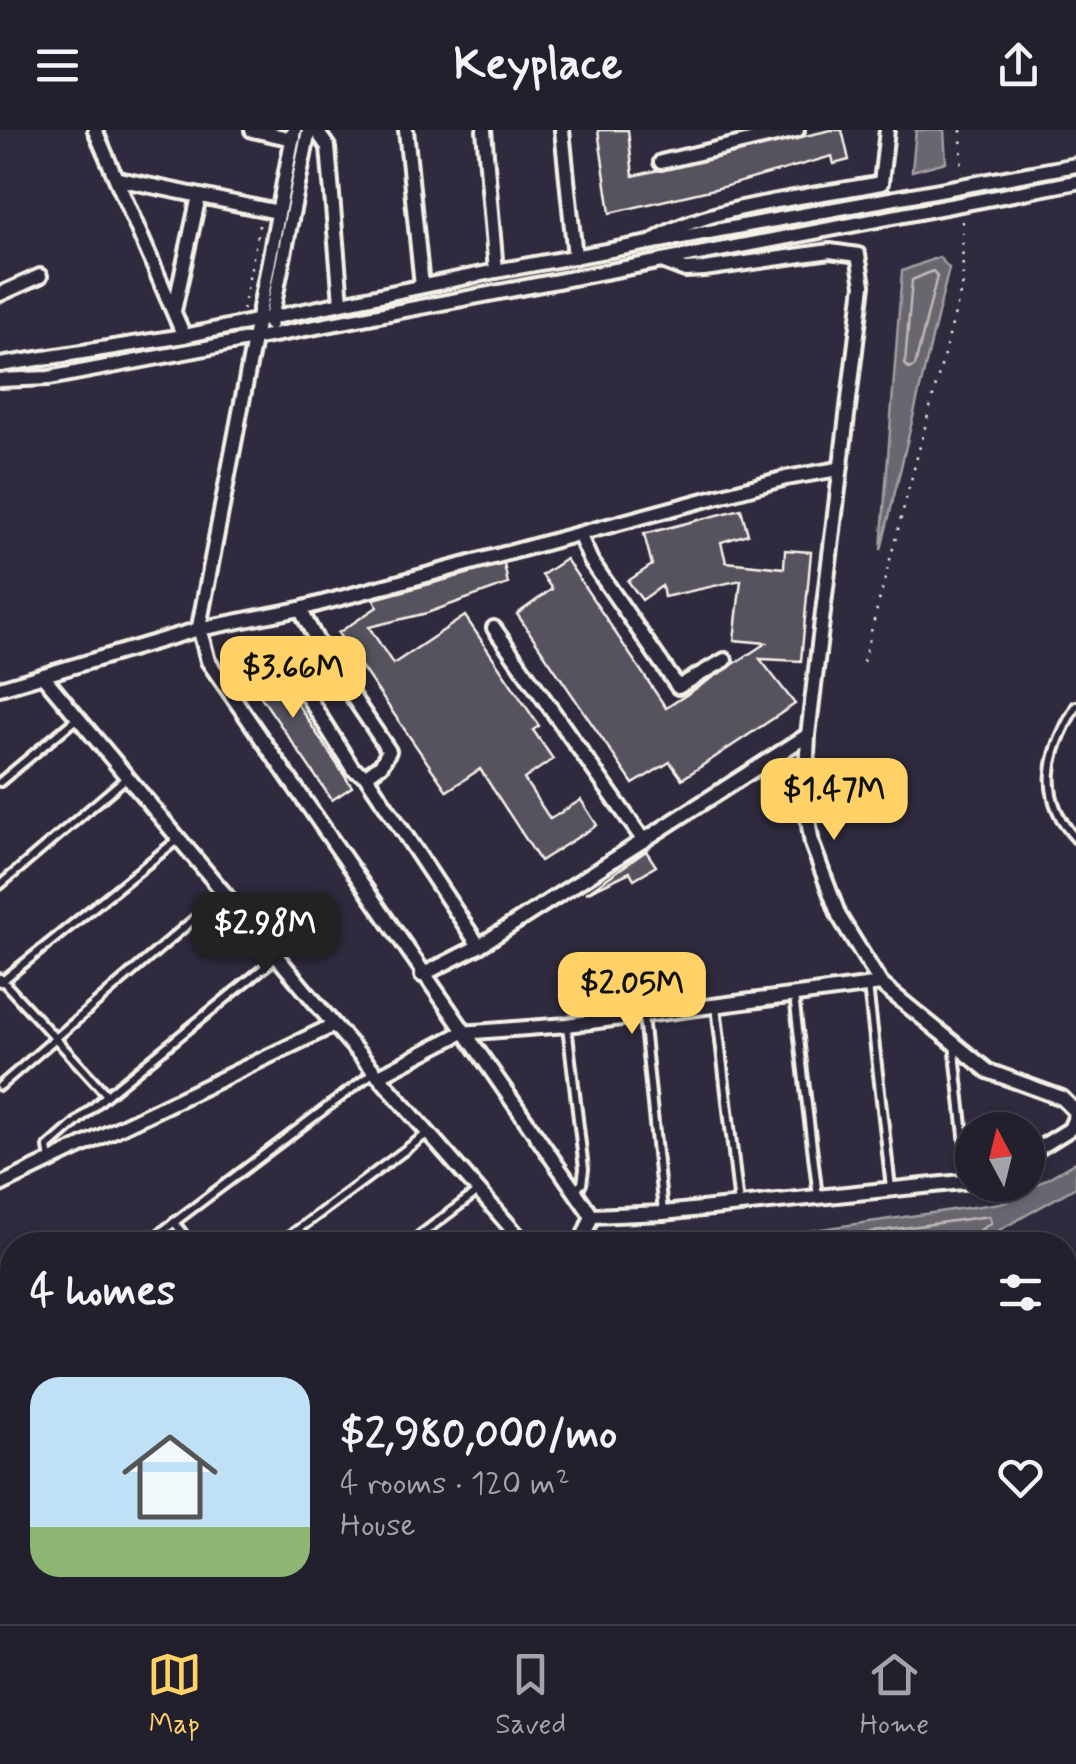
<!DOCTYPE html>
<html lang="en">
<head>
<meta charset="utf-8">
<style>
  body { margin:0; font-family:Mynerve,sans-serif; background:#2f2d3a; color:#f1f3f6; height:100vh; display:flex; flex-direction:column; font-size:38px; white-space:nowrap }
  * { box-sizing:border-box; margin:0 }
  p { font-size:32px; color:#a3a3aa }
  .icon { flex:none; width:55px; height:55px; fill:none; stroke:currentColor; stroke-width:2; stroke-linecap:round; stroke-linejoin:round }
  .map { position:relative; flex:1; overflow:hidden }
  .drawer { position:absolute; left:0px; top:1102px; width:1078px; height:392px; display:flex; flex-direction:column; background:#23202e; border-radius:40px 40px 0 0; box-shadow:0 2px 8px #0004,0 0 0 2px #403e4a }
  .drawer>* { flex:none }
  .needle { width:65px; rotate:353deg }
  .fabs { position:absolute; left:955px; top:982px; display:grid; gap:20px }
  .fabs a { display:grid; place-items:center; width:90px; height:90px; border-radius:50%; background:#23202e; box-shadow:0 2px 8px #0004,0 0 0 2px #403e4a; font-size:50px }
  .price { position:absolute; translate:-50% -85px; padding:0 22px; border-radius:20px; background:#ffd166; color:#111; font-size:32px; line-height:65px; filter:drop-shadow(0 2px 5px #0008) }
  .price::after { content:''; position:absolute; left:50%; top:60px; width:30px; height:22px; margin-left:-15px; background:inherit; clip-path:polygon(0 0,100% 0,50% 100%) }
  .price.current { background:#222; color:#fff }
  ul { padding:0; list-style:none }
  li { display:flex; align-items:center; gap:30px; height:250px; padding:0 30px }
  li span { display:grid; place-items:center; flex:none; width:280px; height:200px; border-radius:30px; color:#555 }
  li>.icon { margin-inline-start:auto }
  span .icon { width:120px; height:120px; fill:#fffc; stroke-width:1 }
  li b { font-size:42px }
  h2 { display:flex; justify-content:space-between; align-items:center; height:120px; padding:0 30px; font-size:42px }
  header { display:flex; justify-content:space-between; align-items:center; height:130px; padding:0 30px; background:#23202e; font-size:45px; font-weight:800 }
  .dock { display:flex; justify-content:space-around; align-items:center; height:140px; border-top:2px solid #403e4a; background:#23202e; font-size:28px; color:#a3a3aa }
  .dock a { display:grid; justify-items:center; gap:5px }
  .dock .current { color:#ffd166 }
  .map>svg:first-child { display:block }
  .water { fill:#6a6670; stroke:#a19ea0; stroke-width:2.5 }
  .lines { fill:none; stroke-linecap:round; stroke-linejoin:round }
  .shore { stroke:#bdb9b8; stroke-width:2.5 }
  .building { fill:#56525f; stroke:#f4f1e8; stroke-width:2.5 }
  .lane-casing { stroke:#f4f1e8; stroke-width:14 }
  .street-casing { stroke:#f4f1e8; stroke-width:20 }
  .path { stroke:#f4f1e8; stroke-width:2.5; stroke-dasharray:2.5 8; stroke-linecap:butt }
  .lane { stroke:#2f2a3d; stroke-width:6 }
  .street { stroke:#2f2a3d; stroke-width:12 }
</style>
</head>
<body>
<header><svg class="icon" aria-label="menu" viewBox="0 0 24 24"><path d="M4 6h16M4 12h16M4 18h16"/></svg>Keyplace<svg class="icon" aria-label="share" viewBox="0 0 24 24"><path d="M12 15V3M7 8l5-5 5 5M5 13v7h14v-7"/></svg></header>
<div class="map">
<svg width="1076" height="1494" viewBox="0 0 1076 1494">
  <rect width="100%" height="100%" fill="#2f2a3d"/>
  <filter id="ink" filterUnits="userSpaceOnUse"><feTurbulence type="fractalNoise" baseFrequency=".01" numOctaves="2"/><feDisplacementMap in="SourceGraphic" scale="20" xChannelSelector="R" yChannelSelector="G"/><feConvolveMatrix kernelMatrix="1 2 1 2 8 2 1 2 1" color-interpolation-filters="sRGB"/></filter>
  <g filter="url(#ink)">
    <!-- water -->
    <g class="water">
      <polygon points="916,0 944,0 946,32 912,41"/>
      <polygon points="939,127 949,138 881,420 902,141"/>
      <polygon points="1076,1032 1076,1057 973,1115 711,1115 1007,1072"/>
    </g>
    <g class="lines">
      <!-- shore -->
      <g class="shore">
        <polygon points="933,141 937,146 915,236 909,239 905,234 912,150"/>
        <polyline points="781,1115 989,1086 991,1093 974,1104 971,1115"/>
        <polyline points="868,1115 953,1103 958,1115"/>
      </g>
    </g>
    <!-- building -->
    <g class="building">
      <polygon points="598,0 628,0 633,46 831,0 842,0 849,30 834,34 832,26 723,57 610,83"/>
      <polygon points="741,379 748,404 721,412 726,432 784,438 785,420 811,422 801,531 760,529 795,574 682,649 670,632 633,654 517,484 552,459 542,445 566,429 666,578 766,513 734,510 741,450 664,467 662,456 642,470 628,451 652,435 644,404"/>
      <polygon points="504,434 508,454 427,483 369,497 393,534 465,486 539,596 533,600 553,629 524,649 550,689 581,670 597,695 540,731 480,639 447,661 338,503 377,477 374,469"/>
      <polygon points="258,514 352,657 332,670 235,529"/>
      <polygon points="646,721 656,736 634,749 630,742 586,763"/>
    </g>
    <g class="lines">
      <defs>
        <g id="lane">
          <path d="M1076 576C1049 621 1036 666 1076 709"/>
          <polyline points="0,652 76,589"/>
          <polyline points="0,755 126,648"/>
          <polyline points="0,848 107,965 48,1017 50,1030"/>
          <polyline points="1,852 177,710"/>
          <polyline points="868,856 891,1058"/>
          <polyline points="794,866 818,1067"/>
          <polyline points="716,876 739,1075"/>
          <polyline points="643,886 663,1082"/>
          <polyline points="567,896 584,1039 582,1054 575,1058"/>
          <polyline points="954,914 969,1051"/>
          <polyline points="0,956 223,764"/>
          <polyline points="107,965 277,827"/>
          <polyline points="174,1092 192,1115"/>
          <polyline points="144,1115 374,942"/>
          <polyline points="277,1115 428,1003"/>
          <polyline points="407,1115 477,1062"/>
          <polyline points="0,1222 12,1213"/>
          <polyline points="166,1494 181,1482"/>
        </g>
        <g id="street">
          <polyline points="95,0 184,206"/>
          <polyline points="252,0 293,9"/>
          <polyline points="294,0 199,497 208,531 592,1086"/>
          <polyline points="316,0 328,17 341,172"/>
          <polyline points="406,0 422,156"/>
          <polyline points="484,0 496,141"/>
          <polyline points="562,0 575,127"/>
          <polyline points="661,32 797,0"/>
          <polyline points="118,49 278,82"/>
          <path d="M652 112C701 76 818 66 881 53L887 0"/>
          <polyline points="664,132 685,140 704,139 830,121 858,125 863,155 808,605 805,671 812,714 839,786 881,854 988,941 1062,968 1076,982"/>
          <polyline points="0,164 40,146"/>
          <polyline points="174,181 199,66"/>
          <polyline points="270,194 309,0"/>
          <polyline points="0,235 184,206 496,141 1076,35"/>
          <polyline points="0,250 49,248 1076,52"/>
          <polyline points="579,404 591,431 678,557 725,530"/>
          <polyline points="494,498 644,711"/>
          <polyline points="284,529 353,639 366,646 381,635 389,621 324,524 300,479"/>
          <polyline points="44,547 334,895 526,1115"/>
          <polyline points="302,557 333,537"/>
          <polyline points="0,558 199,499 300,479 786,348 838,339"/>
          <polyline points="366,646 479,816"/>
          <polyline points="422,845 479,816 808,605"/>
          <polyline points="379,946 461,903 567,895 881,854"/>
          <polyline points="1028,1025 1070,999 1076,985"/>
          <polyline points="0,1055 334,895"/>
          <polyline points="592,1086 663,1083 972,1051"/>
          <polyline points="580,1115 592,1086"/>
          <polyline points="0,1258 12,1274"/>
          <polyline points="158,1482 164,1494"/>
          <polyline points="314,1494 332,1482"/>
        </g>
      </defs>
      <!-- lane casing -->
      <use href="#lane" class="lane-casing"/>
      <!-- street casing -->
      <use href="#street" class="street-casing"/>
      <!-- path -->
      <g class="path">
        <polyline points="961,0 962,43"/>
        <polyline points="243,180 260,90"/>
        <polyline points="863,532 963,153 962,87"/>
        <polyline points="0,1307 12,1320"/>
        <polyline points="122,1482 129,1494"/>
        <polyline points="380,1494 399,1482"/>
      </g>
      <!-- lane -->
      <use href="#lane" class="lane"/>
      <!-- street -->
      <use href="#street" class="street"/>
    </g>
  </g>
</svg>
<div class="fabs">
<a><svg class="needle" viewBox="-14 -14 28 28"><path d="M0-13l5 13h-10z" fill="#e53935"/><path d="M0 13l5-13h-10z" fill="#a3a3aa"/></svg></a>
</div>
<b class="price" style="left:293px;top:591px">$3.66M</b>
<b class="price" style="left:834px;top:713px">$1.47M</b>
<b class="price current" style="left:265px;top:847px">$2.98M</b>
<b class="price" style="left:632px;top:907px">$2.05M</b>
<section class="drawer">
<h2>4 homes<svg class="icon" aria-label="filters" viewBox="0 0 24 24"><path d="M4 7h16M4 17h16"/><circle cx="9" cy="7" r="2"/><circle cx="15" cy="17" r="2"/></svg></h2>
<ul>
<li><span style="background:linear-gradient(#bfe0f5 75%,#8fb573 0)"><svg class="icon" aria-label="home" viewBox="0 0 24 24"><path d="M3 11l9-7 9 7M6 9v11h12V9"/></svg></span><div><b>$2,980,000/mo</b><p>4 rooms · 120 m²</p><p>House</p></div><svg class="icon" aria-label="heart" viewBox="0 0 24 24"><path d="M12 20l-8-8c-3-5 5-10 8-4 3-6 11-1 8 4z"/></svg></li>
</ul>
</section>
</div>
<nav class="dock">
<a class="current"><svg class="icon" aria-label="map" viewBox="0 0 24 24"><path d="M3 6l6-2 6 2 6-2v14l-6 2-6-2-6 2zM9 4v14M15 6v14"/></svg>Map</a>
<a><svg class="icon" aria-label="saved" viewBox="0 0 24 24"><path d="M7 4h10v16l-5-4-5 4z"/></svg>Saved</a>
<a><svg class="icon" aria-label="home" viewBox="0 0 24 24"><path d="M3 11l9-7 9 7M6 9v11h12V9"/></svg>Home</a>
</nav>
</body>
</html>
